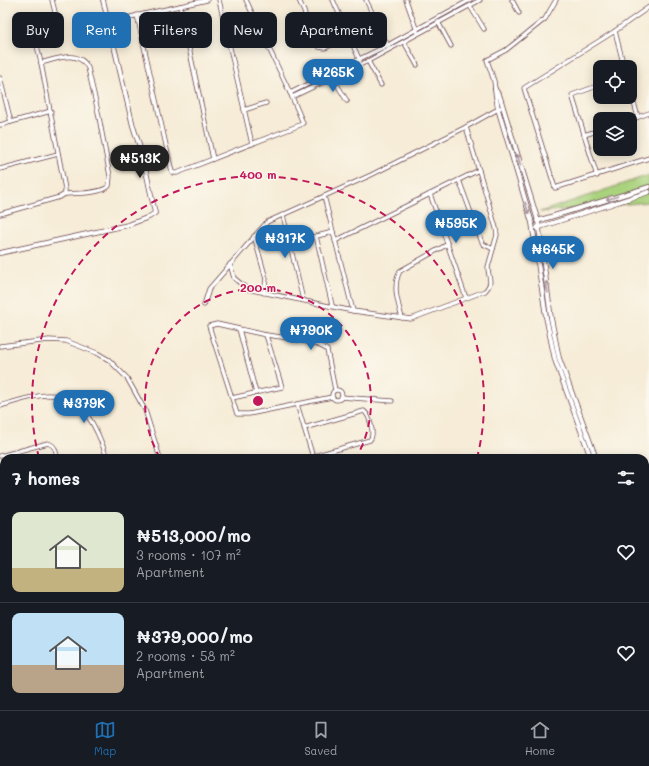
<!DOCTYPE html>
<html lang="en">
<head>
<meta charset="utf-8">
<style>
  body { margin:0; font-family:Mali,sans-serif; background:#20242c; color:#f1f3f6; height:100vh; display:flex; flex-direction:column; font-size:15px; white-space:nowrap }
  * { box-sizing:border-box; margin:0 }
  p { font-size:13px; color:#9ea1a6 }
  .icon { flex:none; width:22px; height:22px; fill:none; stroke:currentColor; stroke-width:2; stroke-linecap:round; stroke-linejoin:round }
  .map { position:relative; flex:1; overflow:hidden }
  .panel { position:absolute; left:0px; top:454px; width:649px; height:256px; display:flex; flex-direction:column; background:#171b24; border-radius:12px 12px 0 0; box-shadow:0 2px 10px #0003 }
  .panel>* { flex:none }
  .top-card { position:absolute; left:12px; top:12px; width:400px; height:36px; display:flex; gap:8px }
  .tools { position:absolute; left:593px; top:60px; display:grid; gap:8px }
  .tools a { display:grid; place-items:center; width:44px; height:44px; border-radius:8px; background:#171b24; box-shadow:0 2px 10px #0003; font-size:20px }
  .price { position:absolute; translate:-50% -34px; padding:0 9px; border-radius:14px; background:#1f6fb2; color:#fff; font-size:13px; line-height:26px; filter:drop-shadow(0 1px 2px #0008) }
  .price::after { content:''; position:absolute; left:50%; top:24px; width:12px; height:9px; margin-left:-6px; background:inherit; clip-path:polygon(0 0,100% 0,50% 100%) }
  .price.selected { background:#222; color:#fff }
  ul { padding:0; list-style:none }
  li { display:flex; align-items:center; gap:12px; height:100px; padding:0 12px }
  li+li { border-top:1px solid #363941 }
  li span { display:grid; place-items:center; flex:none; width:112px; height:80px; border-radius:8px; color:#555 }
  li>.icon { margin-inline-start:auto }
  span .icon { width:48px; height:48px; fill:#fffc; stroke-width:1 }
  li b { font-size:17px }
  h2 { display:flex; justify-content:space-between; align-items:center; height:48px; padding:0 12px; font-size:17px }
  .chip { padding:0 14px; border-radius:8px; background:#171b24; box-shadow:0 2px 10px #0003; font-size:14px; line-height:36px }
  .chip.selected { background:#1f6fb2; color:#fff }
  .tab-bar { display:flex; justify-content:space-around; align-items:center; height:56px; border-top:1px solid #363941; background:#171b24; font-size:11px; color:#9ea1a6 }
  .tab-bar a { display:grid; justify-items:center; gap:2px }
  .tab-bar .selected { color:#1f6fb2 }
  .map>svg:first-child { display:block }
  .green { fill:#a9d27d; stroke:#7a7854 }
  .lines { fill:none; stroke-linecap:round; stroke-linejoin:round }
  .stream { stroke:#57b0d4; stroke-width:1 }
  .minor-casing { stroke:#643e45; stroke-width:5 }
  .tertiary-casing { stroke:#643e45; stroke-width:5.5 }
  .minor { stroke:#fff; stroke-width:3.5 }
  .tertiary { stroke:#fff; stroke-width:4 }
  .oneway { stroke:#ae9aa0 }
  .ring { fill:none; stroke:#c2185b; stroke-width:2; stroke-dasharray:7 5 }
  .centre { fill:#c2185b; stroke:#fbf7ec; stroke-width:2 }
  .ring-label { font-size:12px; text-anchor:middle; font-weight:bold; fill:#c2185b; stroke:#fbf7ec; stroke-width:3; stroke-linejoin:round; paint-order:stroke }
</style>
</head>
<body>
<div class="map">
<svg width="649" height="710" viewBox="0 0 649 710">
  <rect width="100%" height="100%" fill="#fbf7ec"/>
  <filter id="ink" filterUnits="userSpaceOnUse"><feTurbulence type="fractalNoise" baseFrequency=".025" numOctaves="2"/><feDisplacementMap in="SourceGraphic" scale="8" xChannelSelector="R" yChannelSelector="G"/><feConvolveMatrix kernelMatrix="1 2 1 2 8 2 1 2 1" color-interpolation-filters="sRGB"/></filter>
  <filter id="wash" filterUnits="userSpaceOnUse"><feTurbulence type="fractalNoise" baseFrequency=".012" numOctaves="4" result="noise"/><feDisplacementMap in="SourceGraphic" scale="16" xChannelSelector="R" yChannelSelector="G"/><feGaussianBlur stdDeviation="0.9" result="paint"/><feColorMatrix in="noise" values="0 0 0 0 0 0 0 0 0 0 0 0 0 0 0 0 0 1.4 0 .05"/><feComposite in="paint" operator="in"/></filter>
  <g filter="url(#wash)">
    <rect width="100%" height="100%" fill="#f6ecd7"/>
    <!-- green -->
    <polygon class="green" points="649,175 649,202 540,212"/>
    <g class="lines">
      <!-- stream -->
      <polyline class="stream" points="290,706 291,710"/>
    </g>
  </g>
  <g filter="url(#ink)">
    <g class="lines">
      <defs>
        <g id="minor">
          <polyline points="52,0 56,16"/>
          <polyline points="219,0 252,144"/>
          <polyline points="299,0 319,47 325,48 349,37"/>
          <polyline points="333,0 360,61"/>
          <polyline points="366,0 388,46"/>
          <polyline points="406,0 417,31"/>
          <polyline points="512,0 519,13"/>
          <polyline points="180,6 213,159"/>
          <polyline points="470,6 484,29"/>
          <polyline points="649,7 615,31 524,88 555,188 649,158"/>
          <polyline points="137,15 172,172 174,173 177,173 300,125 303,123 292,97 246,0"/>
          <polyline points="108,22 207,0"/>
          <polyline points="438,22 451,46"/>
          <polyline points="615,31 624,67"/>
          <polyline points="404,42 417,65"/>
          <polyline points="368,61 381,85"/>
          <path d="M41 63C56 59 79 49 88 68L98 112 110 176 109 186C101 194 76 193 65 194"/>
          <polyline points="0,78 11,122"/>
          <polyline points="333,78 347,101"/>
          <polyline points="495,89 494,81 487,60 506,50 545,19 556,0"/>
          <polyline points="630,89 638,117"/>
          <polyline points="290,93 388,45 470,0"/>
          <polyline points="292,97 368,61 480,0"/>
          <polyline points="244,110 266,103"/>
          <polyline points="630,120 649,113"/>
          <polyline points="0,125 51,111"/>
          <polyline points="466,127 500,108"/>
          <polyline points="584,135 600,130"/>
          <polyline points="0,169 58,154"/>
          <polyline points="597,176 572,95 600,85"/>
          <polyline points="459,180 481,240 483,244 493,249"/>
          <polyline points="430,194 466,298"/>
          <polyline points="0,214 60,197 65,194 65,189 41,63 30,15"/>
          <polyline points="283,215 303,300"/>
          <polyline points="254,236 266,279 264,293"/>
          <polyline points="316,236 332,305"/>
          <polyline points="335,241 479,170"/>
          <polyline points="289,243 333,232"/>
          <polyline points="230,264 234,278 247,289 353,311 324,196"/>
          <path d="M204 305 209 289 267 222 371 175 466 127 496 228 497 235 488 267C488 279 494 281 485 291L411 319 353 311"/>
          <path d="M402 318C398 302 392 287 400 271L448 244"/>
          <polygon points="217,324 266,335 282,387 232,398 209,326"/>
          <polyline points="239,329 256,393"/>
          <path d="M266 335C280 337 318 341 327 350L335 390"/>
          <polyline points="0,346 49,340 66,341 97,353 109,360 127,378 145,410 160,458"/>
          <circle cx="337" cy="395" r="5"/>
          <polyline points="341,397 392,401"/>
          <polyline points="232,398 237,414 249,414 332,397"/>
          <path d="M297 404 312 454 314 456 370 440C375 434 370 416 364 411L304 428"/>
          <path d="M0 406C14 402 34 395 48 395 84 395 98 430 107 458"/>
          <path d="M0 456 48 443C56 446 56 451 57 458"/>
          <polyline points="645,471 649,470"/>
          <polyline points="0,500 4,499"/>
          <polyline points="232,706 234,710"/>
        </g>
        <g id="tertiary">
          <polyline points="495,89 500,97 503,107 538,221 551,318 559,358 596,458"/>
          <polyline points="495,90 498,109 532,223 546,317 555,360 591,458"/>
          <polyline points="537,221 649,187"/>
          <polyline points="537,228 649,192"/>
          <polyline points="0,253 128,225 149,217 155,213 143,157 133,126 103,0"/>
          <polyline points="645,571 649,581"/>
          <polyline points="645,585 649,595"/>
          <polyline points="0,654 4,653"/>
          <polyline points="645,679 649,678"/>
          <polyline points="199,706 201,710"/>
          <polyline points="368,706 376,710"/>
          <polyline points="511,710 532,706"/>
          <polyline points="561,710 565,706"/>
        </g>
      </defs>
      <!-- minor casing -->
      <use href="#minor" class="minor-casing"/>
      <!-- tertiary casing -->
      <use href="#tertiary" class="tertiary-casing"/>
      <!-- minor -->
      <use href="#minor" class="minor"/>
      <!-- tertiary -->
      <use href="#tertiary" class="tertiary"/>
    </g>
    <!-- one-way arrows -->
    <defs><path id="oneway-shaft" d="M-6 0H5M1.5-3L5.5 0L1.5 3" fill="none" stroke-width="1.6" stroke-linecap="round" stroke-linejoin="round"/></defs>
    <g class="oneway">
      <use href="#oneway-shaft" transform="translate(519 160) rotate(-107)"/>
      <use href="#oneway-shaft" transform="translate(612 198) rotate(163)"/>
      <use href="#oneway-shaft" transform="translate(527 208) rotate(73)"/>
      <use href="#oneway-shaft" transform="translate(547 287) rotate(-97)"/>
    </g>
  </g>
  <!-- distance rings -->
  <g class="ring">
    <path d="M160 458A113 113 0 1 1 356 458"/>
    <path d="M39 458A226 226 0 1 1 477 458"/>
  </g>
  <circle cx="258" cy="401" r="6" class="centre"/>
  <g class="ring-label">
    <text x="258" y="179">400 m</text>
    <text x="258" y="292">200 m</text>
  </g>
</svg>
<div class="tools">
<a><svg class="icon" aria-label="locate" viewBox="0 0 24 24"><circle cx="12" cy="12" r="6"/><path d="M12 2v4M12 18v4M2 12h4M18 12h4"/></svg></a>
<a><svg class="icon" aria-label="layers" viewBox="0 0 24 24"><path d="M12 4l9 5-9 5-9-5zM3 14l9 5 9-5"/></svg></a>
</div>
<b class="price" style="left:333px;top:93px">₦265K</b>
<b class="price selected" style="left:140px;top:179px">₦513K</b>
<b class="price" style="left:456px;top:244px">₦595K</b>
<b class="price" style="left:285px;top:259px">₦317K</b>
<b class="price" style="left:553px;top:270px">₦645K</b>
<b class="price" style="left:311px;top:351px">₦790K</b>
<b class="price" style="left:84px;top:424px">₦379K</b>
<div class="top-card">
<a class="chip">Buy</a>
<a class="chip selected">Rent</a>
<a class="chip">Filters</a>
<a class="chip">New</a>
<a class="chip">Apartment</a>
</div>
<section class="panel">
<h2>7 homes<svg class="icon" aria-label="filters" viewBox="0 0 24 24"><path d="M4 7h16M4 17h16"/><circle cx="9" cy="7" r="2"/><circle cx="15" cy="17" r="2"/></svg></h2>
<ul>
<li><span style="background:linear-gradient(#dfe7d0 70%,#c2b280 0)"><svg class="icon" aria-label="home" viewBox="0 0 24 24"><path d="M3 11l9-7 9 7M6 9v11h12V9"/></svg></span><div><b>₦513,000/mo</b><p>3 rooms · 107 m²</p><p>Apartment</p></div><svg class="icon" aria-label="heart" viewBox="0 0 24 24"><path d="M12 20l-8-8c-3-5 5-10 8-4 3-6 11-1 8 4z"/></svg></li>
<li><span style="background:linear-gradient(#bfe0f5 65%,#b9a48a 0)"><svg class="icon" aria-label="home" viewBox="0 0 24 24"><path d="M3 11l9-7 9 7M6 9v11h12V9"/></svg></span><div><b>₦379,000/mo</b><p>2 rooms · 58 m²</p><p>Apartment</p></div><svg class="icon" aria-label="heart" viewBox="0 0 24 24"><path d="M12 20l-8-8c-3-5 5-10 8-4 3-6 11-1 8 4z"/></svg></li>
</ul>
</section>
</div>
<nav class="tab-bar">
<a class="selected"><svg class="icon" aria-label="map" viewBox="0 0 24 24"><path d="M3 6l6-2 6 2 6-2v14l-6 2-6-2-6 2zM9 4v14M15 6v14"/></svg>Map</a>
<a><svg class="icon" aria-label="saved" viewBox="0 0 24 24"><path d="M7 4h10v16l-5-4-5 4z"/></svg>Saved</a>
<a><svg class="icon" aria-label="home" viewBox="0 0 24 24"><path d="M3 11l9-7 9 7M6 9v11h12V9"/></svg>Home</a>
</nav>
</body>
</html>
